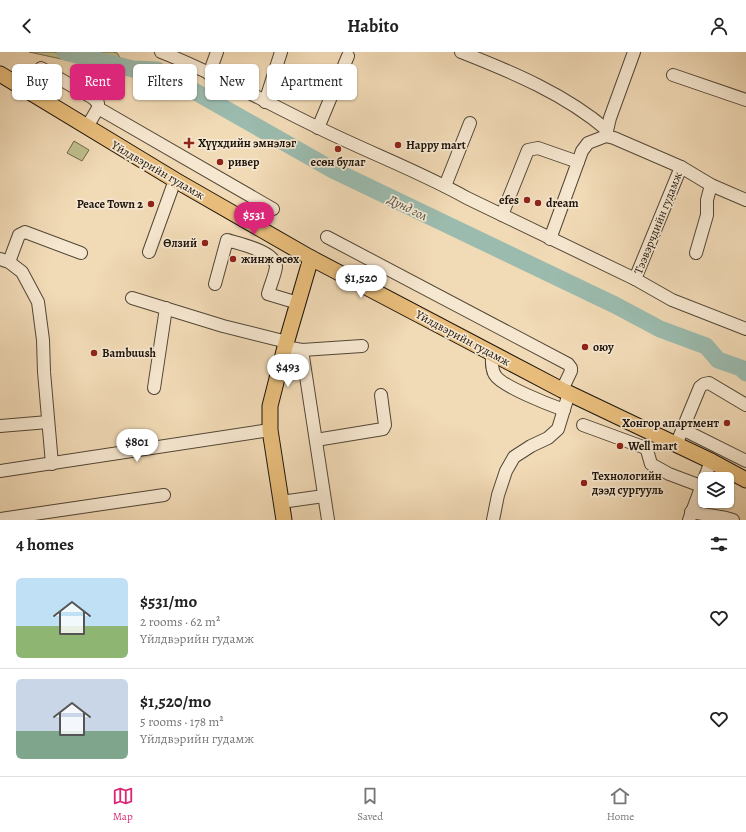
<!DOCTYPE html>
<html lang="en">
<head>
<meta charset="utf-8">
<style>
  body { margin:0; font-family:Alegreya,serif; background:#f2f2f2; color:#222; height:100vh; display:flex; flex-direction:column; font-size:15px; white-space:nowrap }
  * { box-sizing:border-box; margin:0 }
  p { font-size:13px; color:#767676 }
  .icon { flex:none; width:22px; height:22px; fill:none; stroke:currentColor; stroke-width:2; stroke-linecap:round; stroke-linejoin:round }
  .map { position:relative; height:468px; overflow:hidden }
  .panel { display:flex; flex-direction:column; background:#fff; flex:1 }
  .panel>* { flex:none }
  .hud { position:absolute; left:12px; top:12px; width:400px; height:36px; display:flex; gap:8px }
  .fabs { position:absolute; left:698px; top:420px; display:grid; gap:8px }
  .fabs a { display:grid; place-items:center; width:36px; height:36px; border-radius:6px; background:#fff; box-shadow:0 1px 3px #0004; font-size:20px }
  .price { position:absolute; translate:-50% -34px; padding:0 9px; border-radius:14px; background:#fff; color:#222; font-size:13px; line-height:26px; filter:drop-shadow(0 1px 2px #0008) }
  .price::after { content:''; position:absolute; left:50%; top:24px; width:12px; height:9px; margin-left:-6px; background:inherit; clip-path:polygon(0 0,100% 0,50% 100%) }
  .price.selected { background:#db2777; color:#fff }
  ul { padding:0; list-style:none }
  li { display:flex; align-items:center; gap:12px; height:100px; padding:0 16px }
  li+li { border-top:1px solid #e0e0e0 }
  li span { display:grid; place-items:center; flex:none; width:112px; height:80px; border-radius:6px; color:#555 }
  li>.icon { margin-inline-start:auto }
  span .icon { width:48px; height:48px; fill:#fffc; stroke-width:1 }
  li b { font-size:17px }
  h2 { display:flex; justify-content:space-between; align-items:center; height:48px; padding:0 16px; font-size:17px }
  .chip { padding:0 14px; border-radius:6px; background:#fff; box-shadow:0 1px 3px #0004; font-size:14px; line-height:36px }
  .chip.selected { background:#db2777; color:#fff }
  header { display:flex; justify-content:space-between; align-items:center; height:52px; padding:0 16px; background:#fff; font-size:18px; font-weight:700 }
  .tab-bar { display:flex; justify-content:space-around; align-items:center; height:56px; border-top:1px solid #e0e0e0; background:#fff; font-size:11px; color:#767676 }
  .tab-bar a { display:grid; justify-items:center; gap:2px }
  .tab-bar .selected { color:#db2777 }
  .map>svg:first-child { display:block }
  .green { fill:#bebe8b; stroke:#6e694c }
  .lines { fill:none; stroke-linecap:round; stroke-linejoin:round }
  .river { stroke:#9bbbae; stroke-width:17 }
  .minor-casing { stroke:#524636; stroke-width:14 }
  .major-casing { stroke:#1d140c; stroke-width:17 }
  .minor { stroke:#f6e7d0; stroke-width:12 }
  .major { stroke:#e8bd7b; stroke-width:15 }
  .poi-dot { fill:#8f2418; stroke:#f6e7d0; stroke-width:1.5 }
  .labels { text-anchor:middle; stroke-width:3.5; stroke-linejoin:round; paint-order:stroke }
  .poi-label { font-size:12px; font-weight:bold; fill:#1d140c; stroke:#f6e7d0; text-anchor:start }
  .street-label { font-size:12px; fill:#1d140c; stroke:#f6e7d0 }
  .water-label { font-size:13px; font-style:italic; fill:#494e45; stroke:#f6e7d0 }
</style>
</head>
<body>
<header><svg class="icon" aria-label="back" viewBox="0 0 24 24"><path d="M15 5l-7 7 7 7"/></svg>Habito<svg class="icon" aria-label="person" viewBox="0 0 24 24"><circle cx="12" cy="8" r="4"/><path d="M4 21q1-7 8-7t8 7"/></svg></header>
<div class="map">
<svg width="746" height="468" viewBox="0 0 746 468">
  <rect width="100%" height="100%" fill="#f1dab6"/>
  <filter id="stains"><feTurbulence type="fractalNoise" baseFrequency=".005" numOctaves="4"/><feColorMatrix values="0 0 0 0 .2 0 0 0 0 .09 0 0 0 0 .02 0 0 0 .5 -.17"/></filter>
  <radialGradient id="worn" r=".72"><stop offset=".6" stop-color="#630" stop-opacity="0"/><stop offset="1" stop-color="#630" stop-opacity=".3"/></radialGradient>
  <!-- green -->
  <g class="green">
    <polygon points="29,0 54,0 107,14 89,13"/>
    <polygon points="75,0 114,0 117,1 121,7 118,10 94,3 85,3"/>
    <polygon points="74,89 89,98 82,109 67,101"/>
  </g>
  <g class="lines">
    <!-- river -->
    <polyline class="river" points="65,0 133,17 157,18 333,118 615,253 660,277 706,294 718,308 741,316 746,321"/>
    <defs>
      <g id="minor">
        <path d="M161 0C215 21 265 50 317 75 367 100 419 119 467 146L635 227 672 248 746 277"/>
        <path d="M461 0C512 20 565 42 607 78"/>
        <polyline points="41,16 93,46 98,51 98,56 87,75"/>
        <polyline points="209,22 217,0"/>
        <polyline points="673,23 746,48"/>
        <polyline points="265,50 281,0"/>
        <polyline points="98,56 273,157"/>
        <polyline points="318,76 348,4"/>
        <polyline points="606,83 610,66 634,0"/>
        <polyline points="445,134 470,71"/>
        <polyline points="502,163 528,98 538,96 578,110"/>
        <polyline points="327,185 568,312 571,316 571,319 562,338"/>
        <polyline points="550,187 582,99 588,91 606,84 614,86 681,115 711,133 746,148"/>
        <polyline points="149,200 175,128"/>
        <polyline points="696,201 707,163 707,148 711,133"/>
        <polyline points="0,207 9,210 22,220 38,250 43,288 44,320 52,412"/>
        <polyline points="9,210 19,183 25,180 81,201"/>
        <polyline points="635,227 681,115"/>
        <path d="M215 232 227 188C239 192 276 199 276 215 275 223 270 234 268 242L298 251"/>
        <polyline points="132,246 223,274 287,290"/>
        <polyline points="285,295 302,298 362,294"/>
        <polyline points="302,298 328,468"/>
        <path d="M492 302C492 309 491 317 495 323 501 334 550 353 564 358"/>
        <polyline points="154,336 166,256"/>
        <polyline points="583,373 643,395 647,398 651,412 669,422 701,434"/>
        <polyline points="0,374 48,370"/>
        <polyline points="682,377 746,409"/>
        <polyline points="316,388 383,377 385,373 381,343"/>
        <polyline points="676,393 700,335 704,332 709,331 746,353"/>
        <polyline points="0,419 270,378"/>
        <polyline points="281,450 324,444"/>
        <polyline points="691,460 726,466 733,468"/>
        <polyline points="0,467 164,443"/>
        <polyline points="493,468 498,443 506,419 514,405 531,394 548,386 558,377 569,341"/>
        <polyline points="689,468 711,409"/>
      </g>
      <g id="major">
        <polyline points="0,22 175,128 311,206 562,338 711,409 746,428"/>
        <polyline points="284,468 270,378 270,354 285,295 311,206"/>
      </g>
    </defs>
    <!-- minor casing -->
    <use href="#minor" class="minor-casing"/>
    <!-- major casing -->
    <use href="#major" class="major-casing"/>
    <!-- minor -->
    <use href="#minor" class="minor"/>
    <!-- major -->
    <use href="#major" class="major"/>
  </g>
  <!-- markers -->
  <g class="poi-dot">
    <path d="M187 85h4v4h4v4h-4v4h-4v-4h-4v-4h4z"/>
    <circle cx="398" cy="93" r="4"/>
    <circle cx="338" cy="97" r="4"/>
    <circle cx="220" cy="110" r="4"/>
    <circle cx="527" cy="148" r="4"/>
    <circle cx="538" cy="151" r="4"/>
    <circle cx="151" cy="152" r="4"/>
    <circle cx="205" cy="191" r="4"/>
    <circle cx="233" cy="207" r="4"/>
    <circle cx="585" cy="295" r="4"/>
    <circle cx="94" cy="301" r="4"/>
    <circle cx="727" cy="371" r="4"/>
    <circle cx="620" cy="394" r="4"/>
    <circle cx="584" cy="431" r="4"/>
  </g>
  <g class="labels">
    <!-- poi labels -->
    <g class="poi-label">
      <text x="198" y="95">Хүүхдийн эмнэлэг</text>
      <text x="406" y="97">Happy mart</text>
      <text x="228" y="114">ривер</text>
      <text x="338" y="114" text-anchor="middle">есөн булаг</text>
      <text x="519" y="152" text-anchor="end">efes</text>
      <text x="546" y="155">dream</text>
      <text x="143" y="156" text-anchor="end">Peace Town 2</text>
      <text x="197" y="195" text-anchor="end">Өлзий</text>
      <text x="241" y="211">жинж өсөх</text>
      <text x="593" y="299">оюу</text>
      <text x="102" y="305">Bambuush</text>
      <text x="719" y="375" text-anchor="end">Хонгор апартмент</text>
      <text x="628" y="398">Well mart</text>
      <text x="592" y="428">Технологийн<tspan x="592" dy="14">дээд сургууль</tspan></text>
    </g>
    <!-- street labels -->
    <g class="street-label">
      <text transform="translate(158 118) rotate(30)" y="4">Yйлдвэрийн гудамж</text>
      <text transform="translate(658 171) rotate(-68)" y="4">Тээвэрчдийн гудамж</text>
      <text transform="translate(463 286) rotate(28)" y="4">Yйлдвэрийн гудамж</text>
    </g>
    <!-- water labels -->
    <g class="water-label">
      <text transform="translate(408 155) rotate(26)" y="5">Дунд гол</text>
    </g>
  </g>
  <rect width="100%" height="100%" filter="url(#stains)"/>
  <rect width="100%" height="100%" fill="url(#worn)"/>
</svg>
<div class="fabs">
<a><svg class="icon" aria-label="layers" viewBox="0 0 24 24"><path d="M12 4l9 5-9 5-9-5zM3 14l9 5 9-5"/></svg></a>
</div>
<b class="price selected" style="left:254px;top:184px">$531</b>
<b class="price" style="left:361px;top:247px">$1,520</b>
<b class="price" style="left:288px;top:336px">$493</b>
<b class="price" style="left:137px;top:411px">$801</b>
<div class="hud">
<a class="chip">Buy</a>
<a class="chip selected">Rent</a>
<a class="chip">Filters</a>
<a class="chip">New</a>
<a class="chip">Apartment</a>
</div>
</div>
<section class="panel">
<h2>4 homes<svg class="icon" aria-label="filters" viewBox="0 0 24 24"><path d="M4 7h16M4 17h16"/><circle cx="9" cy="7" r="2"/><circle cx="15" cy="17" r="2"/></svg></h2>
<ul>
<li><span style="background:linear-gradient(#bfe0f5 60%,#8fb573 0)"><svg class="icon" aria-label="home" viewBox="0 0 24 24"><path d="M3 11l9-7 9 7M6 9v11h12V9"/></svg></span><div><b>$531/mo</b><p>2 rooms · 62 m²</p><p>Yйлдвэрийн гудамж</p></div><svg class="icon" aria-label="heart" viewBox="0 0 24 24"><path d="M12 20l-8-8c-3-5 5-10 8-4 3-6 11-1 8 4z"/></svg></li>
<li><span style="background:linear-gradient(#c9d6e8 65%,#7fa58c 0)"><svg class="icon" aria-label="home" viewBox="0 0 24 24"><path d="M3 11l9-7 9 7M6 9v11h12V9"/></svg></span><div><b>$1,520/mo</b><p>5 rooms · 178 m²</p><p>Yйлдвэрийн гудамж</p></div><svg class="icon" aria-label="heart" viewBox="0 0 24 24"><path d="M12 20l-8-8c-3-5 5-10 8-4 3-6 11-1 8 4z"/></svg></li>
</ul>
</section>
<nav class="tab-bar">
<a class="selected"><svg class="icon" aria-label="map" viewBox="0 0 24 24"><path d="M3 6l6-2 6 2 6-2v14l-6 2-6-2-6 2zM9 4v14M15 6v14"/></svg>Map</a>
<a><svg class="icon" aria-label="saved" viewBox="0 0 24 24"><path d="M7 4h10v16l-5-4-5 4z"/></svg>Saved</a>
<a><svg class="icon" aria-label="home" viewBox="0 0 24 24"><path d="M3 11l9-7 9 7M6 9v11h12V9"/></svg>Home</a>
</nav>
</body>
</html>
